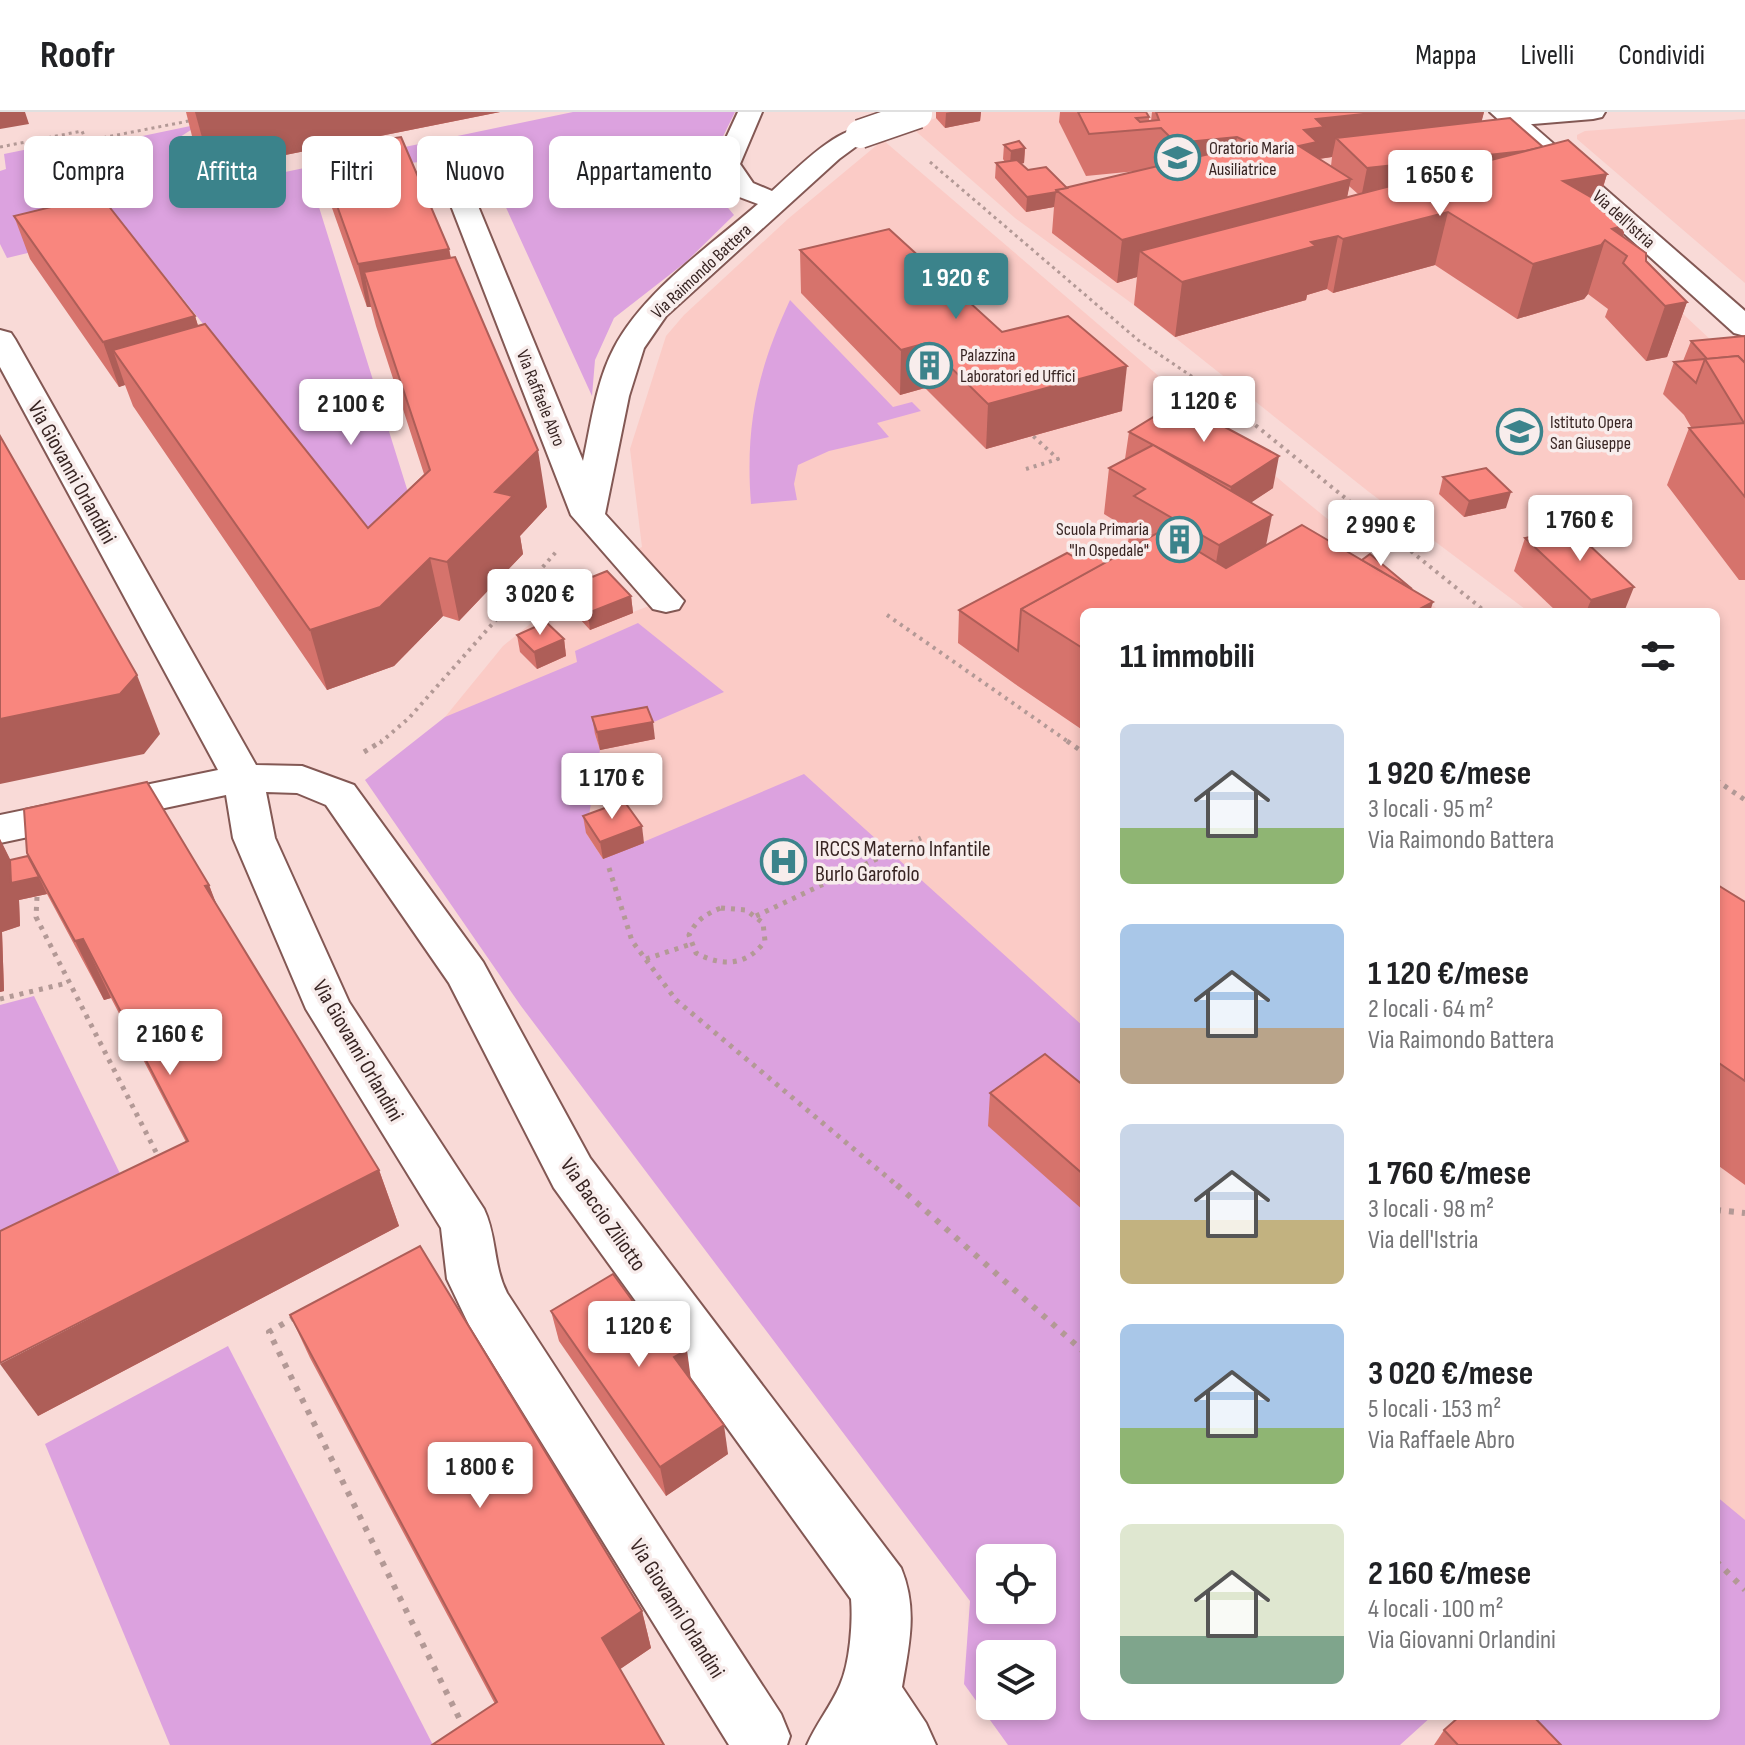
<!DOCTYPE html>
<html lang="it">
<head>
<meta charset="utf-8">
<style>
  body { margin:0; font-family:"Sofia Sans Condensed",sans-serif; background:#f6f6f6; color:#202124; height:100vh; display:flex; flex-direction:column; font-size:30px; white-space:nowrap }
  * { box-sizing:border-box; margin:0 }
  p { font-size:26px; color:#757577 }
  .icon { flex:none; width:44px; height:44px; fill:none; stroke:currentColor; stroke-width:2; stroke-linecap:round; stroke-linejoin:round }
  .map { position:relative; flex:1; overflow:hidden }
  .details { position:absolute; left:1080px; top:496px; width:640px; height:1112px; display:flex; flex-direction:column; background:#fff; border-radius:12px; box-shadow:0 4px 12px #0003 }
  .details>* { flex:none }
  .hud { position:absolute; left:24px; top:24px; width:760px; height:72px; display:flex; gap:16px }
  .tools { position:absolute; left:976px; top:1432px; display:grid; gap:16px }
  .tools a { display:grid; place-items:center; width:80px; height:80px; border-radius:12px; background:#fff; box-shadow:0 4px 12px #0003; font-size:40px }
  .price { position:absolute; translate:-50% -68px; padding:0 18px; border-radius:8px; background:#fff; color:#222; font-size:26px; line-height:52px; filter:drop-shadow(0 2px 4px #0008) }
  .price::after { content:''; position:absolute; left:50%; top:48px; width:24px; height:18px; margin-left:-12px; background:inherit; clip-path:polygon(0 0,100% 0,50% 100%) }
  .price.on { background:#3b838b; color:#fff }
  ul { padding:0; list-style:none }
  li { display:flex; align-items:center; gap:24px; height:200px; padding:0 40px }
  li span { display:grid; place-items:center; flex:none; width:224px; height:160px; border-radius:12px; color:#555 }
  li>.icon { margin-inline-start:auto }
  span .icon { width:96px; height:96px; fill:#fffc; stroke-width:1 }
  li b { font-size:34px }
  h2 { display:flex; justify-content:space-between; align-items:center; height:96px; padding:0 40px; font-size:34px }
  .tag { padding:0 28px; border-radius:12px; background:#fff; box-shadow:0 4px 12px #0003; font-size:28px; line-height:72px }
  .tag.on { background:#3b838b; color:#fff }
  header { display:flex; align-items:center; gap:48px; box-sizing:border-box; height:112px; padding:0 40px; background:#fff; border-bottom:2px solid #e0e0e0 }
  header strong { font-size:38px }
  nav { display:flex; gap:44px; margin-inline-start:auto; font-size:28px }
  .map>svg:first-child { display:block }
  .built { fill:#fbcbc6 }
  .green { fill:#dca2df; fill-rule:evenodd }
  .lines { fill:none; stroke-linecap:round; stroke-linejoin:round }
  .minor-casing { stroke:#835854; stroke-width:4 }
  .major-casing { stroke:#835854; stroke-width:4 }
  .path-far3 { stroke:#b39996; stroke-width:3; stroke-dasharray:3 4; stroke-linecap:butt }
  .path-far2 { stroke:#b39996; stroke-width:4; stroke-dasharray:3 5; stroke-linecap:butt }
  .path-far1 { stroke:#b39996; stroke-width:5; stroke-dasharray:4 6; stroke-linecap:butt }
  .path { stroke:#b39996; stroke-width:6; stroke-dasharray:5 8; stroke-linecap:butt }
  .minor { fill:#fff; fill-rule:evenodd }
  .major { fill:#fff; fill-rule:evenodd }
  .minor-bridge-casing { stroke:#835854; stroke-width:31; stroke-linecap:butt }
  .minor-bridge { stroke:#fff; stroke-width:28 }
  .wall { fill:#d6736c; fill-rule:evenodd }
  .shaded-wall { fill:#ae5e58 }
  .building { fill:#f9867e; stroke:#ae5e58; stroke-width:2 }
  .labels { text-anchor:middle; stroke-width:7; stroke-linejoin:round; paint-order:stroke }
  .far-poi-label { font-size:18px; fill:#382523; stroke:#f8edec; text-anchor:start }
  .far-street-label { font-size:18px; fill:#382523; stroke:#f8edec }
  .street-label { font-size:22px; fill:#382523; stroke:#f8edec }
  .poi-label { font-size:22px; fill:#382523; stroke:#f8edec; text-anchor:start }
</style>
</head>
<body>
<header>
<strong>Roofr</strong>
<nav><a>Mappa</a><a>Livelli</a><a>Condividi</a></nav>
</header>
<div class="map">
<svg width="1745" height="1633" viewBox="0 0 1745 1633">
  <rect width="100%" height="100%" fill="#f9dad7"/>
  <!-- built -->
  <g class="built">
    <polygon points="953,0 1461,0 1538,66 1745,260 1745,1633 1716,1604 1716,500 1529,500 1369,380 1134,193 1015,106 911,15"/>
    <polygon points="1745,7 1745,171 1577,27 1577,23 1585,19"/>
    <polygon points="883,28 1286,373 1441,500 1084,500 1084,1509 1042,1498 1042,1446 990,1446 445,605 503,534 591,462 633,500 681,482 633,439 642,435 630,337 666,224 684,203 789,106"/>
  </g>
  <!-- green -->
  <g class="green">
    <polygon points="573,0 735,0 711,49 714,79 734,103 686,150 614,206 595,248 592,284 482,43 410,51 313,76 417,409 390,445 127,117 7,146 0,132 0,59 6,57 4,42 73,28 85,36 200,12 180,25 208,76"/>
    <path d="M790 188 893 295 912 290 921 299 877 311 889 325 829 339 798 353 794 372 797 388 751 392C745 314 757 259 790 188Z"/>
    <path d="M638 511 724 580 649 612 595 622 600 638 586 721 603 747 804 662 1084 915V1604H1432L1400 1633H1008L964 1572 970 1489 521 894 365 668 445 605 577 550 575 539ZM990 1446H1042V1498H990ZM990 1542H1042V1594H990Z"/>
    <polygon points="34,884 127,1076 0,1132 0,893"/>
    <polygon points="228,1234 433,1633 170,1633 45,1332"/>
    <polygon points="1716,1384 1745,1408 1745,1633 1549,1633 1521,1604 1716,1604"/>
  </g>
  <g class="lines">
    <defs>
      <g id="minor">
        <path d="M738 0H762L740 52 753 71 772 79C793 61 840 10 869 17L873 22 839 47 666 204 644 236 629 284 605 402 684 489 679 497 666 500 653 497 571 403 438 60 442 54H460L464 60 583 349C591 312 596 270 614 236 643 180 710 134 758 92L734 83 714 52Z"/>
        <polygon points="1504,0 1605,0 1602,5 1593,7 1510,14 1501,11 1497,6"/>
        <path d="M0 218 11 221 15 227 256 653 302 654 354 673 483 850 590 1046 901 1456C918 1497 909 1533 902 1575L926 1611 936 1633H807C816 1612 831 1594 840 1573 850 1551 853 1510 851 1487L554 1076 449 871 326 693 297 681 266 680 275 726 349 890 484 1097C497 1124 493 1154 507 1181L781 1602 790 1624 787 1633H729L469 1213 447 1167 441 1116 306 897 233 726 226 683 0 731V703L218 658 0 255Z"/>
      </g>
      <polygon id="major" points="1490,0 1517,0 1745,199 1745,224 1734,221"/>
    </defs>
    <!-- minor casing -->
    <use href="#minor" class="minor-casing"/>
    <!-- major casing -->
    <use href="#major" class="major-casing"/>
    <!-- path-far3 -->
    <g class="path-far3">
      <polyline points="0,35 82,19 86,29 194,8"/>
      <polyline points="930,50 1138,228 1215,280"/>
    </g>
    <!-- path-far2 -->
    <g class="path-far2">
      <polyline points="1212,278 1486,500"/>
      <polyline points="1026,357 1058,347 1033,324"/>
      <polyline points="887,503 1070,631"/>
      <polyline points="380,631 409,606 556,440"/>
    </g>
    <!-- path-far1 -->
    <g class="path-far1">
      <polyline points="1067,629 1084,641"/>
      <polyline points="364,640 382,629"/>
      <polyline points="1716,668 1745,688"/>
      <polyline points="609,756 632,829 676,888 899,1075"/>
      <polyline points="37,785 36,805 159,1046"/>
      <path d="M721 796 746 798 763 811 765 829C747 854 722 855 696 841L689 823C696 808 706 802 721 796Z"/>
      <polyline points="756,804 921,726"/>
      <polyline points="646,847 691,832"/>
      <polyline points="0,887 67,871"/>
    </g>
    <!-- path -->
    <g class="path">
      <polyline points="897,1073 1084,1240"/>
      <polyline points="1716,1098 1745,1101"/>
      <polyline points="295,1205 269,1220 465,1618"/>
      <polyline points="1716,1449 1745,1478"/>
    </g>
    <!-- minor -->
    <use href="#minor" class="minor"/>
    <!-- major -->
    <use href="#major" class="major"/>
    <defs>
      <polyline id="minor-bridge" points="860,22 918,2"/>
    </defs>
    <!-- minor-bridge casing -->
    <use href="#minor-bridge" class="minor-bridge-casing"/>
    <!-- minor-bridge -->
    <use href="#minor-bridge" class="minor-bridge"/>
  </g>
  <!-- wall -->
  <g class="wall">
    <polygon points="186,0 500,0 211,58 193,28"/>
    <polygon points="936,0 981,0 980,9 945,16 936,6"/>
    <path d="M1060 0H1146L1149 5V9H1151L1152 0H1484L1481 10 1543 35 1607 62 1599 89 1606 101 1626 113 1623 125 1687 190 1667 245 1646 249 1605 205 1608 197 1588 182 1584 187 1517 207 1435 153 1333 181 1327 177 1307 183 1306 188 1175 225 1134 193 1137 165 1117 171 1052 121 1054 95 1026 100 995 66 996 51 1005 50 1003 47 1004 33 1025 36 1024 51 1021 52 1028 58 1067 76 1137 59 1086 64 1059 10ZM1332 45 1331 54 1319 47ZM1349 74 1358 82 1347 85Z"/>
    <polygon points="317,38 449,137 451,146 547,395 520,424 523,442 459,509 443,504 394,554 327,578 133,294 125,273 119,275 30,147 14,104 195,204 198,214 368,416 424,362 376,214 371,195 367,195 326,79"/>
    <polygon points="800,138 1002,220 1122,299 986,337 925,276 900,283 801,181"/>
    <polygon points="1745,224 1745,468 1739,468 1667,373 1689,316 1691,315 1684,303 1663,282 1674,250 1683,249 1691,229"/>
    <polygon points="1129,320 1273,376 1251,390 1266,433 1412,477 1084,500 1084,619 1015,572 958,531 959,498 1076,446 1121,442 1135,434 1128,430 1130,418 1104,402 1109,356 1125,347"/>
    <polygon points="1443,365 1506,396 1464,405 1439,382"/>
    <polygon points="1525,426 1624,500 1557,500 1514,459"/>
    <polygon points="565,476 631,484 633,501 590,518 567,493"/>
    <polygon points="517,523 564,527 566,544 537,557 520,540"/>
    <polygon points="592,605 655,627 600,638 595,622"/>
    <polygon points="583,704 644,731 603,747 586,721"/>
    <polygon points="0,727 10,748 209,773 217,795 379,1058 399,1114 38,1304 186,1030 111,886 104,888 47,782 19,788 20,814 2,820 4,879 0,880"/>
    <polygon points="1716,772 1745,790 1745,1073 1716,1052"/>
    <polygon points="1084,974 1084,1099 988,1014 990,981"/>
    <polygon points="551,1199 691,1268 728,1342 666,1384 559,1229"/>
    <polygon points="290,1203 642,1499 651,1536 620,1557 495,1592 310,1246"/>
    <polygon points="1444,1618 1561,1633 1434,1633"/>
  </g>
  <!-- shaded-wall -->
  <g class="shaded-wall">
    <polygon points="0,0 25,0 29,12 0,17"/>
    <polygon points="195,0 500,0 211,58"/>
    <polygon points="951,0 981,0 980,9 945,16 946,1"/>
    <polygon points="1382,0 1484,0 1480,16 1336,26 1332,45 1318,47 1291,75 1304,18 1316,7"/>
    <polygon points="1237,25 1231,66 1171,72 1176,31"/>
    <polygon points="1025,36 1024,51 1010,53 1011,39"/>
    <polygon points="1546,37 1361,86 1367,56"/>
    <polygon points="1607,62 1592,111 1601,98 1608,95 1604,109 1605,128 1588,182 1584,187 1517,207 1533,152 1563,69"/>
    <polygon points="1351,67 1342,109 1140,139 1137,165 1117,171 1122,128"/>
    <polygon points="1056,80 1054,95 1026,100 1027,85"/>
    <polygon points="1448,100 1435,153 1333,181 1343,127"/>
    <polygon points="1626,113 1619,138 1612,117"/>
    <polygon points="1338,124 1327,177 1307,183 1306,188 1175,225 1182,170 1311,130"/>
    <polygon points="449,137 457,180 364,160 371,195 367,195 358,152"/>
    <polygon points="1687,190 1667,245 1646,249 1665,194"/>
    <polygon points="195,204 209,249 113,238 125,273 119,275 103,230"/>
    <polygon points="926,231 925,276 900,283 901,238"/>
    <polygon points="1127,254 1122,299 986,337 988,292"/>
    <polygon points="538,338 547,395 520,424 523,442 459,509 447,450 495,380"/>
    <polygon points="1279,344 1273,376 1225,408 1231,375"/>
    <polygon points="1511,380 1506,396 1464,405 1469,389"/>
    <polygon points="1272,403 1263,449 1211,480 1219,433"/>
    <polygon points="430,446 443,504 394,554 327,578 310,518"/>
    <polygon points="1634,475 1624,500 1586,500 1591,488"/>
    <polygon points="631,484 633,501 590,518 588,501"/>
    <polygon points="1433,490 1430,500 1414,500"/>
    <polygon points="564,527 566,544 537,557 534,540"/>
    <polygon points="137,563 160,622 144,642 0,672 0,607"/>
    <polygon points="653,610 655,627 600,638 597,620"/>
    <polygon points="642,714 644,731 603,747 600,730"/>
    <polygon points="0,727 19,765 39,765 47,782 19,788 20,814 2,820 4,879 0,880"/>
    <polygon points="209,773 232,832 205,774"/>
    <polygon points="83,827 111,886 104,888 75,829"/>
    <polygon points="379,1058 399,1114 38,1304 0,1252"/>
    <polygon points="687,1238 691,1268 679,1275 674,1245"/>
    <polygon points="724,1313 728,1342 666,1384 660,1355"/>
    <polygon points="642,1499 651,1536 613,1562 602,1526"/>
  </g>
  <!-- building -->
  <g class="building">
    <polygon points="1078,0 1146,0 1149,5 1136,6 1140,10 1159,8 1156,0 1382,0 1316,7 1324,15 1304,18 1317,30 1299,34 1351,67 1122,128 1056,78 1252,32 1237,25 1176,31 1161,16 1089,22"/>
    <polygon points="1510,6 1543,35 1525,39 1367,56 1336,26"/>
    <polygon points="401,25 449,137 358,152 317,38"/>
    <polygon points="1568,28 1607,62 1563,69 1608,95 1601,98 1626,113 1612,117 1646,141 1646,149 1687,190 1665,194 1623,151 1627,144 1605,128 1601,133 1533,152 1448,100 1343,127 1338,124 1311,130 1316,134 1182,170 1140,139"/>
    <polygon points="1019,29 1025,36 1011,39 1004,33"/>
    <polygon points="1017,48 1028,58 1046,55 1067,76 1056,78 1057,80 1027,85 996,51"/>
    <polygon points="100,83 195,204 103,230 14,104"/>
    <polygon points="889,117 1002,220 1068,204 1127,254 988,292 926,231 901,238 800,138"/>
    <polygon points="455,145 538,338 495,380 513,384 447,450 430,446 380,495 310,518 113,238 205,212 368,416 430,358 364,160"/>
    <polygon points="1745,224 1745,251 1738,244 1707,247 1691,229"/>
    <polygon points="1738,244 1745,251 1745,385 1689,316 1744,311 1705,247"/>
    <polygon points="1705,247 1696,271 1674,250"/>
    <polygon points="1178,290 1279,344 1231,375 1129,320"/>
    <polygon points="0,324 137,563 120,582 0,607"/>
    <polygon points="1153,333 1272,403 1219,433 1134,384 1145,377 1109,356"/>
    <polygon points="1486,356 1511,380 1469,389 1443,365"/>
    <polygon points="1302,413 1433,490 1414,500 1084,500 1084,537 1021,497 1163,418 1226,456"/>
    <polygon points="1571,416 1634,475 1591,488 1525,426"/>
    <polygon points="1092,439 1113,439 1121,442 1021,497 1018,539 959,498 1067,441 1076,446"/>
    <polygon points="1370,442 1412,477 1362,448"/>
    <polygon points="607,459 631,484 588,501 565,476"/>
    <polygon points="546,510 564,527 534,540 517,523"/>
    <polygon points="647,595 653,610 597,620 592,605"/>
    <polygon points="147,670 209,773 205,774 379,1058 0,1251 0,1119 188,1029 83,827 75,829 27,741 24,697"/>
    <polygon points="624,689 642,714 600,730 583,704"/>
    <polygon points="28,744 39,765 11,771 10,748"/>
    <polygon points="1716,772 1745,790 1745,969 1716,949"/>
    <polygon points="1045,942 1084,974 1084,1063 990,981"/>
    <polygon points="420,1134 642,1499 602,1526 664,1633 432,1633 497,1590 290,1203"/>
    <polygon points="613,1162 651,1214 664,1207 687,1238 674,1245 724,1313 660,1355 551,1199"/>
    <polygon points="1460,1604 1533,1604 1561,1633 1458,1633 1444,1618"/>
  </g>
  <!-- icons -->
  <defs>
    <symbol id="school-ring" viewBox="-11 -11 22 22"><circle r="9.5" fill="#f8edec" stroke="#3b838b" stroke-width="1.5"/><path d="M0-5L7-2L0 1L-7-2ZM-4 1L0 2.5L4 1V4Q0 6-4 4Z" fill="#3b838b"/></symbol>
    <symbol id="building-ring" viewBox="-11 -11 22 22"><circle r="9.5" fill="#f8edec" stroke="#3b838b" stroke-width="1.5"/><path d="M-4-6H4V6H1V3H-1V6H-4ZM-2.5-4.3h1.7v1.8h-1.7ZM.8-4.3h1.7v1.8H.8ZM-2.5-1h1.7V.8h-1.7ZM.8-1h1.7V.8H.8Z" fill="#3b838b"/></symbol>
    <symbol id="hospital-ring" viewBox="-11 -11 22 22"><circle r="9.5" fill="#f8edec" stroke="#3b838b" stroke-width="1.5"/><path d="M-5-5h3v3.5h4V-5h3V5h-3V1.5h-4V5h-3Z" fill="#3b838b"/></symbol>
  </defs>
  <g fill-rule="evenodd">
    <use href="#school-ring" x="1152" y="20" width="51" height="51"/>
    <use href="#building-ring" x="904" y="228" width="51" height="51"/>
    <use href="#school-ring" x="1494" y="294" width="51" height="51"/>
    <use href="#building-ring" x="1154" y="402" width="51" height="51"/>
    <use href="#hospital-ring" x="758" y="724" width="51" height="51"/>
  </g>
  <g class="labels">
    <!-- far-poi labels -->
    <g class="far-poi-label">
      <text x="1209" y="42">Oratorio Maria<tspan x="1209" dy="21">Ausiliatrice</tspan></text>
      <text x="960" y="249">Palazzina<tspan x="960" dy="21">Laboratori ed Uffici</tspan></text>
      <text x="1550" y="316">Istituto Opera<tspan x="1550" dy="21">San Giuseppe</tspan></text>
      <text x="1149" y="423" text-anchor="end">Scuola Primaria<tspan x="1149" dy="21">"In Ospedale"</tspan></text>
    </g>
    <!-- far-street labels -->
    <g class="far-street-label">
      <text transform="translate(1624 107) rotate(42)" y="6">Via dell'Istria</text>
      <text transform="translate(701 159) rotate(-43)" y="6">Via Raimondo Battera</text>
      <text transform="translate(541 286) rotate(68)" y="6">Via Raffaele Abro</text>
    </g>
    <!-- street labels -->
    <g class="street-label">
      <text transform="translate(73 360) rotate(61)" y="8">Via Giovanni Orlandini</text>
      <text transform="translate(359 938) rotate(60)" y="8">Via Giovanni Orlandini</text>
      <text transform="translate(604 1102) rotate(55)" y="8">Via Baccio Ziliotto</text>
      <text transform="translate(678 1496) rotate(58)" y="8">Via Giovanni Orlandini</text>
    </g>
    <!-- poi labels -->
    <g class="poi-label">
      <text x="815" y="744">IRCCS Materno Infantile<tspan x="815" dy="25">Burlo Garofolo</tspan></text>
    </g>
  </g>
</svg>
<div class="tools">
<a><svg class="icon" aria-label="locate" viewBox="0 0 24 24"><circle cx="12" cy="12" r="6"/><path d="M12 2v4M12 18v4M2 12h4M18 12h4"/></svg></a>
<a><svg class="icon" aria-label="layers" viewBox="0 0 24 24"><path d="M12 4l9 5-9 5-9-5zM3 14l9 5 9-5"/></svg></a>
</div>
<b class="price" style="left:1440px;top:106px">1 650 €</b>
<b class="price on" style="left:956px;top:209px">1 920 €</b>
<b class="price" style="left:1204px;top:332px">1 120 €</b>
<b class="price" style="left:351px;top:335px">2 100 €</b>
<b class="price" style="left:1580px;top:451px">1 760 €</b>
<b class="price" style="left:1381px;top:456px">2 990 €</b>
<b class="price" style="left:540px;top:525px">3 020 €</b>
<b class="price" style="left:612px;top:709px">1 170 €</b>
<b class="price" style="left:170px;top:965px">2 160 €</b>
<b class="price" style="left:639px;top:1257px">1 120 €</b>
<b class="price" style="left:480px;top:1398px">1 800 €</b>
<div class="hud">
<a class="tag">Compra</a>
<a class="tag on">Affitta</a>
<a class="tag">Filtri</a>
<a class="tag">Nuovo</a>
<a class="tag">Appartamento</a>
</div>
<section class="details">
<h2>11 immobili<svg class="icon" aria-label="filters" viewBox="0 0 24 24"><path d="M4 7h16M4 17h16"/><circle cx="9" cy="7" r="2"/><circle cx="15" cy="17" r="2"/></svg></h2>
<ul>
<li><span style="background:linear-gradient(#c9d6e8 65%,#8fb573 0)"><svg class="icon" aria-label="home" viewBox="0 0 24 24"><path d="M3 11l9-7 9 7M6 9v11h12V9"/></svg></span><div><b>1 920 €/mese</b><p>3 locali · 95 m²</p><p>Via Raimondo Battera</p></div></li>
<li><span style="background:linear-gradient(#a9c7e8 65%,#b9a48a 0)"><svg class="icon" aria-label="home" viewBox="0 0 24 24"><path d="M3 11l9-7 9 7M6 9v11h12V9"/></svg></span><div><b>1 120 €/mese</b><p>2 locali · 64 m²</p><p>Via Raimondo Battera</p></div></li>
<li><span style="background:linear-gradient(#c9d6e8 60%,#c2b280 0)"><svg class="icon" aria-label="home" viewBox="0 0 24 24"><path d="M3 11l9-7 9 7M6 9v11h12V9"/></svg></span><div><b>1 760 €/mese</b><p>3 locali · 98 m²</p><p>Via dell'Istria</p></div></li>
<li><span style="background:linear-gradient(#a9c7e8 65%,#8fb573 0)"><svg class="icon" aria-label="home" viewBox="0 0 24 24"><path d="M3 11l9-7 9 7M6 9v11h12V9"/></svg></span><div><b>3 020 €/mese</b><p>5 locali · 153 m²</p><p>Via Raffaele Abro</p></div></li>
<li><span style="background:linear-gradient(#dfe7d0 70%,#7fa58c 0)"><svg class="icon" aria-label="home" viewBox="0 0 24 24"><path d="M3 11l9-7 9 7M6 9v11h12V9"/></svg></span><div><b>2 160 €/mese</b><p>4 locali · 100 m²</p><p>Via Giovanni Orlandini</p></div></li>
</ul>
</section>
</div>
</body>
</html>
